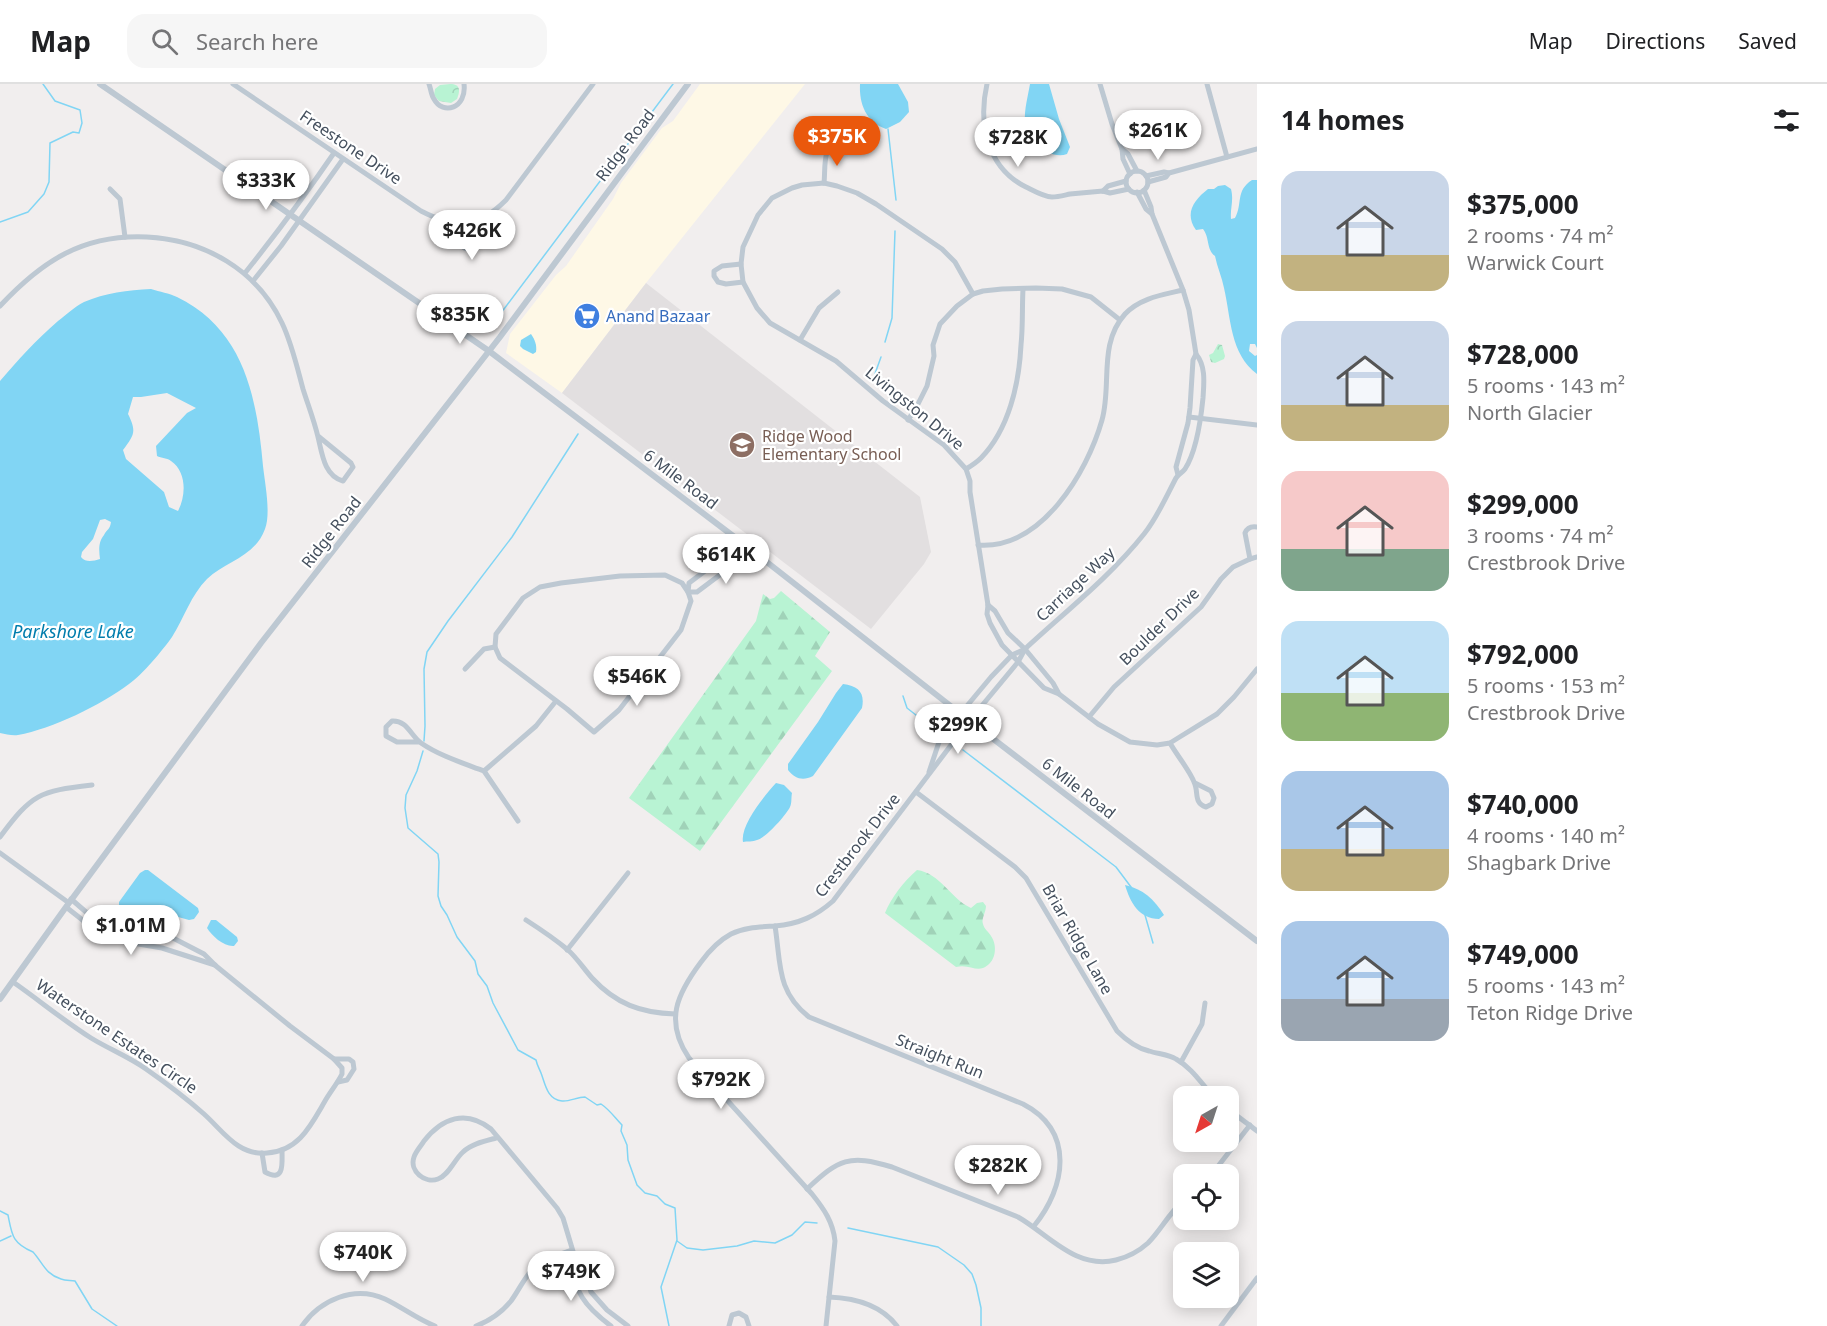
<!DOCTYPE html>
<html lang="en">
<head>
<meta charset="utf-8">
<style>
  body { margin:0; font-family:"Noto Sans",sans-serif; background:#f6f6f6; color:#202124; height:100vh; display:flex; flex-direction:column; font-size:22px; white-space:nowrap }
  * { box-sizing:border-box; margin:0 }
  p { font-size:20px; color:#757577 }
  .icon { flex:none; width:33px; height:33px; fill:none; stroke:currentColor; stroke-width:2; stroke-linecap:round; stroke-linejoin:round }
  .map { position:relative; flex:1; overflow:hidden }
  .drawer { display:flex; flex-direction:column; background:#fff; width:570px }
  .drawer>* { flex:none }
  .needle { width:39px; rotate:219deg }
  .controls { position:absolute; left:1173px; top:1002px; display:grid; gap:12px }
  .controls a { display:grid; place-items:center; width:66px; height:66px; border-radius:12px; background:#fff; box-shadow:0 3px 15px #0003; font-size:30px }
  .price { position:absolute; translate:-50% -51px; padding:0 14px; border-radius:21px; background:#fff; color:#222; font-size:20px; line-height:39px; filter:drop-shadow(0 2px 3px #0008) }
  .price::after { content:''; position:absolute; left:50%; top:36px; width:18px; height:14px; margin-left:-9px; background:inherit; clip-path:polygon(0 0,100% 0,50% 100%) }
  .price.selected { background:#ea580c; color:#fff }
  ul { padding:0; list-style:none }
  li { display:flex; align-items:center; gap:18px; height:150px; padding:0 24px }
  li span { display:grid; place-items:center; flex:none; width:168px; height:120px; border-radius:18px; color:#555 }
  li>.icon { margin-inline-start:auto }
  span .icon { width:72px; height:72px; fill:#fffc; stroke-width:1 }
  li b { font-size:26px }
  h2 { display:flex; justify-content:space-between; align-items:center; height:72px; padding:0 24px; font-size:26px }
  header { display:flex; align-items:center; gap:36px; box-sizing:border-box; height:84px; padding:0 30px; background:#fff; border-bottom:2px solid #e0e0e0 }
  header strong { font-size:28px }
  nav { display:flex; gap:33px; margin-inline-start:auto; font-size:21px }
  .search { width:420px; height:54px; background:#f6f6f6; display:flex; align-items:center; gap:15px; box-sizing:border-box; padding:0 21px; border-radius:18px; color:#757577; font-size:22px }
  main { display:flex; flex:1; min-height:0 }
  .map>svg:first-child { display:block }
  .commercial { fill:#fef8e6 }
  .education { fill:#e2dfe0 }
  .forest { fill:url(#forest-firs) }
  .park { fill:url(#park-crowns) }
  .water { fill:#81d5f4; fill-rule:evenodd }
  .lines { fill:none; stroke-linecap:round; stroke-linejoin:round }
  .stream { stroke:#81d5f4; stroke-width:1.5 }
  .minor { stroke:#bdc8d2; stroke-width:5 }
  .tertiary { stroke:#bdc8d2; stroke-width:6 }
  .labels { text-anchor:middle; stroke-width:4.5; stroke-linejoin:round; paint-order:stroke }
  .street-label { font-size:16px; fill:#45505e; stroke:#fff }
  .shop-label { font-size:16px; fill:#366cbe; stroke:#fff; text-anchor:start }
  .education-label { font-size:16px; fill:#785e54; stroke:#fff; text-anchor:start }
  .water-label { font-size:18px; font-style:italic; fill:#017dad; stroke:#fff }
</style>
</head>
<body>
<header>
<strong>Map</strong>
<div class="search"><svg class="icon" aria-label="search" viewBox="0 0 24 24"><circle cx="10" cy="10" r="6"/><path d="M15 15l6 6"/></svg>Search here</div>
<nav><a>Map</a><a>Directions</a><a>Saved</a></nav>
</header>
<main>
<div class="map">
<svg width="1257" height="1242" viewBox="0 0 1257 1242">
  <defs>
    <pattern id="forest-firs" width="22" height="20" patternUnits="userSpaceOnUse" patternTransform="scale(1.5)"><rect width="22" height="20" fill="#b8f3d3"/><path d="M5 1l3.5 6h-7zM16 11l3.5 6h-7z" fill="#a0d2b8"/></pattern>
    <pattern id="park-crowns" width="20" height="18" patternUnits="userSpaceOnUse" patternTransform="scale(1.5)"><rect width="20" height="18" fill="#b8f3d3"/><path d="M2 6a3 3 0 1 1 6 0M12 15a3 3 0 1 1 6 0" fill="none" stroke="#a0d2b8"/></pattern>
  </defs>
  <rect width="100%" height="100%" fill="#f1eeee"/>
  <!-- commercial -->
  <polygon class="commercial" points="700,0 805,0 646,199 562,309 506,269 510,250 556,191 566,182 613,115 621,99 662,44 673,37"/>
  <!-- education -->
  <polygon class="education" points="646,199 920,413 931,468 924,480 871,545 562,309"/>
  <!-- forest -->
  <g class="forest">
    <polygon points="781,507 830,548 815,572 832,587 700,767 629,714 756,537 763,510 770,515 774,514"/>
    <path d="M917 786C940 789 951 815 971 824L977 819 983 818 986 822C986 828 981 835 983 840 984 845 989 848 991 852 998 862 996 879 983 884 975 887 968 880 956 883L885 829C891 814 904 797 917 786Z"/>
  </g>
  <!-- park -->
  <g class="park">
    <path d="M450 0C461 0 460 7 457 15L451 19 439 17 434 11 435 5 440 1Z"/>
    <polygon points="464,140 469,141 473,145 475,155 470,161 465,161 459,155 459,146"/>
    <polygon points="1218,260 1222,261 1225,272 1224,275 1215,279 1211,278 1209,271 1213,269"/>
  </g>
  <!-- water -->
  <g class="water">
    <path d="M860 0H898L908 18 909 28 900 38 886 45C866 38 859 20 860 0Z"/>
    <path d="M1030 0H1049L1059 35 1070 63 1067 70C1049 77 1028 54 1025 38 1024 26 1028 12 1030 0Z"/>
    <path d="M1252 96H1257V264L1255 260H1250L1249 267 1255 272 1257 271V290C1230 270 1231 234 1224 204 1222 193 1217 183 1215 172 1206 165 1210 154 1203 145L1196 146C1184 129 1194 116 1208 105H1214L1218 102 1225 101 1231 105C1234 117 1230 124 1231 135L1235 134C1243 120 1235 107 1252 96Z"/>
    <path d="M151 205C160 208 169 209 177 213 245 246 257 315 263 382 265 400 271 429 265 445 255 473 226 477 207 495 191 511 184 534 172 553 162 567 143 590 129 600 101 621 52 645 18 651 12 652 6 650 0 649V297C18 276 36 256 58 237 66 231 74 223 84 218 105 209 128 206 151 205ZM167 309 196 324 187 329 156 362 157 372C161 374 168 374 171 377 187 388 186 412 178 427L169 423 164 408 126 375 123 366C134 351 137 348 128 330L133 313H141ZM105 435 111 438C110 446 107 445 104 451 98 458 99 467 100 475 93 477 86 479 81 473L82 468 93 455 100 436Z"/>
    <path d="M531 250C535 256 537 261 536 268L533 270 523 265 520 262 521 256Z"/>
    <path d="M843 600C859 602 865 609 862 624L813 692C803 697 795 695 788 686V680L818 638 836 609Z"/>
    <path d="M776 699 784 701 792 709C791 714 792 719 790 723 786 731 766 754 757 756 753 758 747 757 743 758 740 741 765 711 776 699Z"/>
    <polygon points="145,786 148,786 198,824 199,828 194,835 189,836 160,828 124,824 119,822 119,818 140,789"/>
    <path d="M1125 801C1143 805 1154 815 1164 831L1159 835C1139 835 1130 818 1125 801Z"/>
    <path d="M211 836H216L237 853 238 857 234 862C224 863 212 852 207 844Z"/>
  </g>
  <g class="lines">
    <!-- stream -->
    <g class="stream">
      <polyline points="888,45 896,116"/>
      <polyline points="0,138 28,128 44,110 49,98 50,59 73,48 79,49 82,39 80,26 55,17 43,0"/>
      <polyline points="492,241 673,0"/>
      <polyline points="885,258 892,234 895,147"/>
      <polyline points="872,298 881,273"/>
      <polyline points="903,612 907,624 935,646"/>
      <polyline points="424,657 425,642 424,585 427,568 448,537 512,453 578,350"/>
      <polyline points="963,666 1116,783 1131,803"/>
      <path d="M423 667 417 687 406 711 405 724 408 744 438 770 439 778 438 812 441 822 447 831 457 853 475 877 478 890 487 902 493 919 518 966 536 976C537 981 539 984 541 989 545 999 547 1016 562 1017 569 1018 577 1013 585 1013L597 1021 601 1020C610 1026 615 1034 622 1041L621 1047 627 1061 628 1076 637 1101 645 1109 657 1112 665 1120 675 1124 677 1156 661 1203 669 1242"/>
      <polyline points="1145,831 1153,859"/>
      <path d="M0 1127 8 1131C12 1151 12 1159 33 1168 43 1179 45 1190 61 1195 66 1197 71 1196 75 1197L92 1225 117 1242"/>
      <polyline points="848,1144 938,1163 964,1181 972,1190 976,1201 981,1224 981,1242"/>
      <polyline points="0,1157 11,1152"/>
      <polyline points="677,1157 687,1164 703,1166 737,1162 754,1157 775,1159 792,1151 805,1138 817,1139"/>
    </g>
    <!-- minor -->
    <g class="minor">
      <path d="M233 0 421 127C456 145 477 145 506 116L593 0"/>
      <path d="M429 0C431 5 431 11 434 15 443 32 467 24 464 0"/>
      <path d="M987 0C978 39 987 84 1026 103 1034 107 1044 113 1052 113 1058 113 1065 111 1070 110 1081 109 1092 108 1103 107L1110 109 1129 105"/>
      <polyline points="1100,0 1112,40 1122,65 1123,75 1130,90"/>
      <polyline points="1207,0 1227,73"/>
      <polyline points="1122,65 1128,70 1137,87"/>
      <circle cx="1137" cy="98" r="11"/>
      <polyline points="1146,92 1164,88 1169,89"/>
      <polyline points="1148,98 1166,93 1169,89 1257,65"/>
      <path d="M824 99C825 90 824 77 827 68 830 59 846 53 830 44L821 46C815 54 821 60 827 66"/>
      <polyline points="110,105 120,115 125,153"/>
      <polyline points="1144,106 1151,123 1152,130 1183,206 1189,226 1196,270 1193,276 1190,324 1188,339 1176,383 1178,391"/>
      <polyline points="1103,107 1108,102 1126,97"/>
      <polyline points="1137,108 1146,125 1152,130"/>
      <path d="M457 141C457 153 457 165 472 166 483 159 479 148 477 137"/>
      <polyline points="741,180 722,182 714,187 714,192 718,198 726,200 743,198"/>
      <path d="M245 189C276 150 306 110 334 69"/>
      <polyline points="253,197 281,162 343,75"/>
      <polyline points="973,210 955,178 942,165 876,120 857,109 837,102 824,99 802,101 792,104 772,114 758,131 743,163 741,180 743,198 757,224 770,239 836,277 883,317 944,361 966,385 970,397 970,408 988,521 987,530 990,539 1002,561 1044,604 1059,610 1098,640 1130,658 1157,661 1170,659 1178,654 1217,630 1234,613 1257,585"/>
      <path d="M0 222C42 177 83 150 147 153 205 156 257 186 282 239 292 260 297 283 303 305 308 321 314 336 318 353 322 369 324 392 343 397L353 383 351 379 318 352"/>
      <polyline points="800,256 819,224 838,208"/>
      <polyline points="1189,333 1257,341"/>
      <polyline points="908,336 916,324 927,302 934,272 933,261 940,240 957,222 973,210 983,207 1002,205 1036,204 1062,205 1091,213 1120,236"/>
      <path d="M966 385C971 382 977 378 981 374 1009 345 1019 300 1021 261 1023 242 1022 223 1023 205"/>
      <path d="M978 461C1041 466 1087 389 1102 336 1112 301 1098 260 1125 230 1140 214 1162 211 1183 206"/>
      <path d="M1250 475 1245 449C1247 444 1251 442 1257 443"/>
      <polyline points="688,508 682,499 665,491 620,492 561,499 540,503 523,514 496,550 495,563 500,574 567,625 594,648 619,626 681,546 691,517 688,508 689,499 713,481 734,453"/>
      <polyline points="688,508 697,508 721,490 745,461"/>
      <polyline points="988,521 995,527 1008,549 1025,565 1053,599 1059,610"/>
      <polyline points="465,585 484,565 495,563"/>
      <polyline points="1089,633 1114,603 1201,523 1221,495 1233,483 1250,475 1257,473"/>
      <path d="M419 658H397L386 652V643L392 637C407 636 411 652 421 659 440 672 463 679 484 687L536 642 556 617"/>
      <path d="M1170 659C1176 670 1190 687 1194 698 1199 707 1193 719 1206 723L1212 720 1214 714 1211 707 1195 699"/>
      <polyline points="484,687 518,737"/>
      <path d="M929 688 939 658 951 641 991 593 1012 571 1025 565C1066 527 1109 494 1144 450 1157 434 1166 413 1176 394 1178 390 1182 389 1185 385 1196 368 1201 334 1203 314 1204 299 1206 282 1196 270"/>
      <path d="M916 708 1015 783 1026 794 1117 947C1126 956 1136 964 1149 967 1158 970 1168 970 1176 975 1192 984 1201 999 1213 1012"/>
      <path d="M0 753C32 710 39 707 92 701"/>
      <polyline points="0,769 69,819"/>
      <polyline points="66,823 99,849 115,856 162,864 215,881"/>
      <path d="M526 836C540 845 555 855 568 866 577 874 584 885 592 894 616 920 641 929 675 930"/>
      <path d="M775 842C781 879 776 907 809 933L1023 1020C1075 1047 1066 1103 1034 1142"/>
      <polyline points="567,866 628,789"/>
      <path d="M13 898C39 916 64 937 91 954 109 965 129 973 146 985 166 999 186 1014 204 1030 223 1047 238 1072 267 1069 299 1067 311 1041 325 1017 330 1008 337 1000 342 990V984L334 975 290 942 216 882 204 870 173 854 131 847 102 839 86 828 71 815"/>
      <polyline points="334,975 349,975 353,978 354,985 347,996 338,998"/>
      <polyline points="1181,978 1202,940 1205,919"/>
      <polyline points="1228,1025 1257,1047"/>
      <path d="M496 1054C485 1057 471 1060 463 1068 454 1076 449 1091 438 1095 425 1100 409 1087 414 1073 416 1067 421 1062 424 1057 442 1034 466 1025 491 1045L557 1124 563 1134 575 1174 584 1184 591 1208 607 1226 628 1242"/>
      <path d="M262 1069 265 1088C285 1099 282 1079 282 1066"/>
      <polyline points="1212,1090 1250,1041"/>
      <path d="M807 1105C839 1075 849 1070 892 1083L1018 1133C1048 1150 1076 1186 1116 1176 1128 1173 1138 1168 1148 1159 1161 1146 1169 1129 1184 1116"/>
      <path d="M575 1174C570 1206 587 1224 611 1242"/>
      <path d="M829 1213C855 1214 881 1221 897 1242"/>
      <path d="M302 1242C320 1216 354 1201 385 1215 402 1223 417 1235 435 1242"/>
      <path d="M476 1242C489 1237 502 1228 511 1217 519 1206 524 1194 533 1185 545 1175 558 1171 572 1166"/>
      <polyline points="729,1242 732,1231 739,1229 746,1233 749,1242"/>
      <path d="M826 1242 835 1157C833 1138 824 1125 812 1110L689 974C664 937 677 910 701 878 709 867 718 857 731 850 745 843 760 843 775 842 799 840 816 832 833 817L970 636 1018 578 1025 565"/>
      <polyline points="1221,1242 1257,1194"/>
    </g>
    <!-- tertiary -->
    <g class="tertiary">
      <polyline points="100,0 489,267 745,461 966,634 1257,857"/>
      <polyline points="0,915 66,823 261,559 500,253 688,0"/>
    </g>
  </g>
  <!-- icons -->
  <defs>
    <symbol id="supermarket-disc" viewBox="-11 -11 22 22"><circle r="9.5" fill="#3f7fe0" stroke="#fff"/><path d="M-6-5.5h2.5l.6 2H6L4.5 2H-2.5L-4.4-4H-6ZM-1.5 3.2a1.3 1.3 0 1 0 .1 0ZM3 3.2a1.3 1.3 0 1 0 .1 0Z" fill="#fff"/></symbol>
    <symbol id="school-disc" viewBox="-11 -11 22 22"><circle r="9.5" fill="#8d6e63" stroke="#fff"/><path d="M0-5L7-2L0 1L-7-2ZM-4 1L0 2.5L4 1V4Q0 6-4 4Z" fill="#fff"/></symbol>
  </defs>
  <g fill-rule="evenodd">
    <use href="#supermarket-disc" x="572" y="217" width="30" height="30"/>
    <use href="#school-disc" x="727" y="346" width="30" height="30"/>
  </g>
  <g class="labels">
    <!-- street labels -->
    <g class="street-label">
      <text transform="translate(625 61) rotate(-53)" y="6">Ridge Road</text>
      <text transform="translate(351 63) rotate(34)" y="6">Freestone Drive</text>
      <text transform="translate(915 324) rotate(39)" y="6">Livingston Drive</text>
      <text transform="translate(681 395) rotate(37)" y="6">6 Mile Road</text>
      <text transform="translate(331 448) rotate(-52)" y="6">Ridge Road</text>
      <text transform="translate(1075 500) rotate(-43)" y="6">Carriage Way</text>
      <text transform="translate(1159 542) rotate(-44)" y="6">Boulder Drive</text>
      <text transform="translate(1079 704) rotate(38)" y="6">6 Mile Road</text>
      <text transform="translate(857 761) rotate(-52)" y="6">Crestbrook Drive</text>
      <text transform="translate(1078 855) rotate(60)" y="6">Briar Ridge Lane</text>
      <text transform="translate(117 952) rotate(34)" y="6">Waterstone Estates Circle</text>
      <text transform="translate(940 972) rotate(22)" y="6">Straight Run</text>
    </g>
    <!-- shop labels -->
    <g class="shop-label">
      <text x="606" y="238">Anand Bazaar</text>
    </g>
    <!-- education labels -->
    <g class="education-label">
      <text x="762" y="358">Ridge Wood<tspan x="762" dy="18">Elementary School</tspan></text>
    </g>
    <!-- water labels -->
    <g class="water-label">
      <text x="73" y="554">Parkshore Lake</text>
    </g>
  </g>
</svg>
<div class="controls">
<a><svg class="needle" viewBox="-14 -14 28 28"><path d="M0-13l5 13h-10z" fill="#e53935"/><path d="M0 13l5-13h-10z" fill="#757577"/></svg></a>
<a><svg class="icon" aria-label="locate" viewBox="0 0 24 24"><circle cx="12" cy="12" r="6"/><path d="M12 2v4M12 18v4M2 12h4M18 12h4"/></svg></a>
<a><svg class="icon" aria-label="layers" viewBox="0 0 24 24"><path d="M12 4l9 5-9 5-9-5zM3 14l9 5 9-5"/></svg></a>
</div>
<b class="price" style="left:1158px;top:77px">$261K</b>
<b class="price selected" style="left:837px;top:83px">$375K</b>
<b class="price" style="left:1018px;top:84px">$728K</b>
<b class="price" style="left:266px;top:127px">$333K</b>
<b class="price" style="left:472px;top:177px">$426K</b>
<b class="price" style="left:460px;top:261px">$835K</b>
<b class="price" style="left:726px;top:501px">$614K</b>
<b class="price" style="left:637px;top:623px">$546K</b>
<b class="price" style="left:958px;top:671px">$299K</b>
<b class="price" style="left:131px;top:872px">$1.01M</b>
<b class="price" style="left:721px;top:1026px">$792K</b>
<b class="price" style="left:998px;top:1112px">$282K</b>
<b class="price" style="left:363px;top:1199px">$740K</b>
<b class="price" style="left:571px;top:1218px">$749K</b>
</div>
<section class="drawer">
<h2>14 homes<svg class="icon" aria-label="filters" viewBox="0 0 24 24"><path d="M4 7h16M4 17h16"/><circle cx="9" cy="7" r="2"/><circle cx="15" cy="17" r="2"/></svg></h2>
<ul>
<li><span style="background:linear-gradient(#c9d6e8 70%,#c2b280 0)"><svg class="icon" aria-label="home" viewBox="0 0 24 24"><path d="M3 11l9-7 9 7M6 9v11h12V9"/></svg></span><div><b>$375,000</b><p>2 rooms · 74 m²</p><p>Warwick Court</p></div></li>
<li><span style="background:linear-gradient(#c9d6e8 70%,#c2b280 0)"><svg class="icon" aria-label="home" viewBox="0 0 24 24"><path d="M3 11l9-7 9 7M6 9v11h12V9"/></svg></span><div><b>$728,000</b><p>5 rooms · 143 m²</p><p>North Glacier</p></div></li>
<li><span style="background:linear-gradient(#f6c9c9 65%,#7fa58c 0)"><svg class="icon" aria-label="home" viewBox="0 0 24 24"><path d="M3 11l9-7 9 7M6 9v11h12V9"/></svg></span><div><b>$299,000</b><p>3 rooms · 74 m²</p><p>Crestbrook Drive</p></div></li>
<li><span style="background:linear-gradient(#bfe0f5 60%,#8fb573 0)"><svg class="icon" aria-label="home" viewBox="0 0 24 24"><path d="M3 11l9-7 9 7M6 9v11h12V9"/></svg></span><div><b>$792,000</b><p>5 rooms · 153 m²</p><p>Crestbrook Drive</p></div></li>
<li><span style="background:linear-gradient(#a9c7e8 65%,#c2b280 0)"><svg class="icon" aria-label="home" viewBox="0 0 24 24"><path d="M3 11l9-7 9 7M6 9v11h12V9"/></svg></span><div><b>$740,000</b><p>4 rooms · 140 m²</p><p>Shagbark Drive</p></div></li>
<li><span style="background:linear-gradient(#a9c7e8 65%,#9aa5b1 0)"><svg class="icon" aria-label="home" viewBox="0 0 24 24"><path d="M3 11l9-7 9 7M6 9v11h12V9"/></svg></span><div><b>$749,000</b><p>5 rooms · 143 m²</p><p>Teton Ridge Drive</p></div></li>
</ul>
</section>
</main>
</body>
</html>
